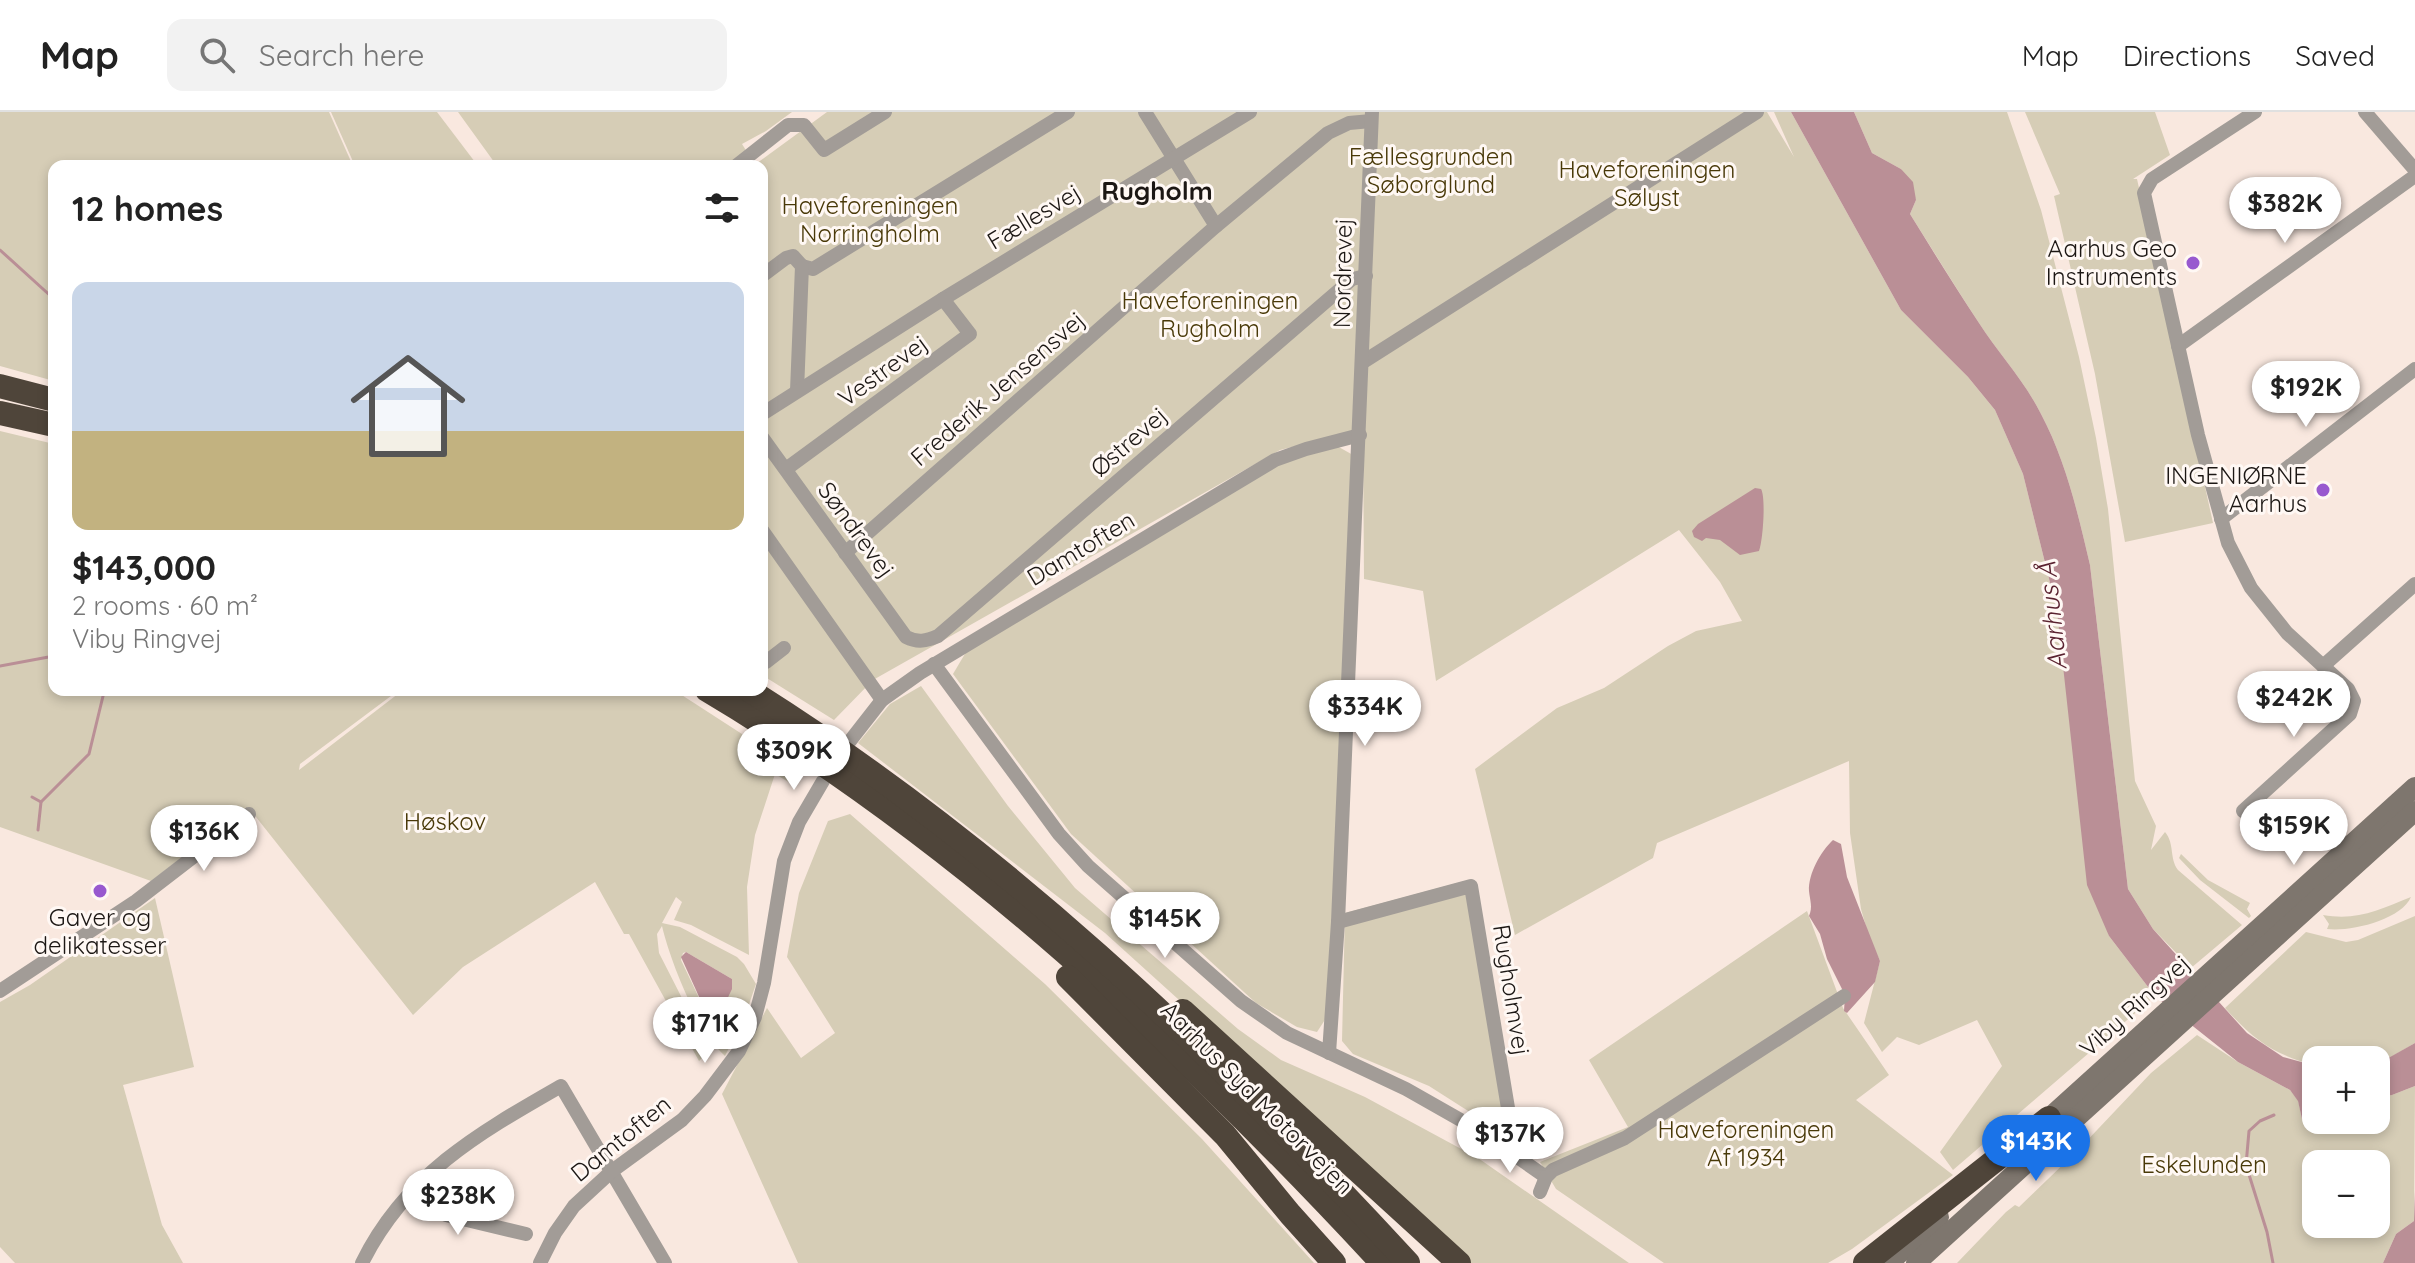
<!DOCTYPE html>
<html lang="en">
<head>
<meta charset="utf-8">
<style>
  body { margin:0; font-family:Quicksand,sans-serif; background:#f2f2f2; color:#222; height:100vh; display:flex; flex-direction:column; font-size:30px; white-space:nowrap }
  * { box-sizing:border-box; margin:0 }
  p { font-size:26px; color:#767676 }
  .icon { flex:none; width:44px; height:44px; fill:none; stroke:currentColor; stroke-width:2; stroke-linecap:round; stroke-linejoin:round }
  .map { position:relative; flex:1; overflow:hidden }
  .drawer { position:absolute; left:48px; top:48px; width:720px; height:536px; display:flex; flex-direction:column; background:#fff; border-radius:16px; box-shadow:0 4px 12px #0003 }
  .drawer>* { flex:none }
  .controls { position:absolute; left:2302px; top:934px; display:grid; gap:16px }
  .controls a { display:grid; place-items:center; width:88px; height:88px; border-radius:16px; background:#fff; box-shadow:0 4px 12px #0003; font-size:40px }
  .price { position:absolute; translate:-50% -68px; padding:0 18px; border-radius:28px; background:#fff; color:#222; font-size:26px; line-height:52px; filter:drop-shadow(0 2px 4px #0008) }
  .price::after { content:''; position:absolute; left:50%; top:48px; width:24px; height:18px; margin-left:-12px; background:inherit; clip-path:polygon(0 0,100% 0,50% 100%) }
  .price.active { background:#1a73e8; color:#fff }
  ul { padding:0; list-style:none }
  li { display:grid; align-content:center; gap:16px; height:424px; padding:0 24px }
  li+li { border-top:2px solid #e0e0e0 }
  li span { display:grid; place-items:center; height:248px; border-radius:16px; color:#555 }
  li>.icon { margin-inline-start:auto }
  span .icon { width:144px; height:144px; fill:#fffc; stroke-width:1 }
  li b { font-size:34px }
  h2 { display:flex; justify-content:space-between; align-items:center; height:96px; padding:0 24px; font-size:34px }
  header { display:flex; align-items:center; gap:48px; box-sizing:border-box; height:112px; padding:0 40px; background:#fff; border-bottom:2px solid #e0e0e0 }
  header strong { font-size:38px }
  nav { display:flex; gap:44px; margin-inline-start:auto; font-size:28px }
  .search { width:560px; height:72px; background:#f2f2f2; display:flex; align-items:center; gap:20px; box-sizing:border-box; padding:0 28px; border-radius:16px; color:#767676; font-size:30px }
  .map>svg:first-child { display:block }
  .green { fill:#d6cdb6; fill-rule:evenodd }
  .water { fill:#ba8f96 }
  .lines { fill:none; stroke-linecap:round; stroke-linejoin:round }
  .stream { stroke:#ba8f96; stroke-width:3 }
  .minor { stroke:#a29c97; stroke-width:14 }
  .secondary { stroke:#7e766e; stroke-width:20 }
  .motorway { stroke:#4f453a; stroke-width:24 }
  .poi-dot { fill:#9859cf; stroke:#fff8f4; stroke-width:3 }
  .labels { text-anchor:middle; stroke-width:6; stroke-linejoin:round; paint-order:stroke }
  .park-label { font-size:24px; fill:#493908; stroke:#fff8f4 }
  .street-label { font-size:24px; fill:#1c1714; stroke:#fff8f4 }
  .poi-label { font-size:24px; fill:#1c1714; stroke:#fff8f4; text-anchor:end }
  .neighbourhood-label { font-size:26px; font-weight:bold; fill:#1c1714; stroke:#fff8f4 }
  .water-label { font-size:26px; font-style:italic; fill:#5a2230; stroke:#fff8f4 }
</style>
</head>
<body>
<header>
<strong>Map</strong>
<div class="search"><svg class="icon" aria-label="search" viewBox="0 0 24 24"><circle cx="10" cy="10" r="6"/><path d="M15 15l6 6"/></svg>Search here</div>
<nav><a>Map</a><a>Directions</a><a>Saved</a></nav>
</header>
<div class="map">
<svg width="2415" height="1151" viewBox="0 0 2415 1151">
  <rect width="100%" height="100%" fill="#f9e8df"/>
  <!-- green -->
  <g class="green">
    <polygon points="0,0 329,0 353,54 54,54 54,269 0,254"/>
    <polygon points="331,0 437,0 478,54 355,54"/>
    <polygon points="458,0 792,0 766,19 742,32 747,40 729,54 497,54"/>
    <polygon points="827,0 1767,0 1794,45 1774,0 1791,0 1901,198 1968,265 1995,298 2023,362 2057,499 2109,824 2155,884 1953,1058 1940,1040 2002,954 1977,908 1919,933 1897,925 1882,940 1864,911 1880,849 1869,825 1861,797 1850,721 1849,649 1657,731 1653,746 1515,823 1475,657 1557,596 1604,576 1668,534 1696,519 1742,509 1720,470 1679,418 1436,569 1423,479 1364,467 1363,317 1280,338 873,568 834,608 762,563 762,54 753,54"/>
    <path d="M1854 0H2007L2041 98 2079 245 2096 326 2108 397 2135 669 2156 714 2151 738 2165 720C2175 732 2169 746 2178 758L2242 813 2191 856 2153 817 2128 777 2090 453C2078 402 2066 349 2041 302 2024 268 1999 242 1979 211 1955 175 1933 138 1910 102L1916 88 1901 57 1872 41Z"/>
    <polygon points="2025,0 2155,0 2170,43 2133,67 2137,67 2213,411 2125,430 2095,262 2054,84 2060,82"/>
    <path d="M0 319 54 332V578H399L300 652 299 658 403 578H674L799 659 792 672 775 662 755 723 747 775 749 843 691 813 674 808 682 790 676 785 662 811 680 815 737 845 744 852 756 872 745 904 725 944C699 921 670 849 662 814L657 822 659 841 709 939 699 949 629 822H624L595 770 463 855 413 903 248 695 151 769 0 715ZM686 840 732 867 714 910 710 909 681 848 683 841Z"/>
    <polygon points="1337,334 1353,343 1330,900 1317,920 1297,915 1256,891 1071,722 953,562 969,535 1278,350"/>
    <polygon points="921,574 1008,694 1075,776 1238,917 1281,948 1365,985 1478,1046 1629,1151 1470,1151 1105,821 858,631 890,592"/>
    <polygon points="850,702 1045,872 1202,1027 1314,1151 798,1151 722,982 767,896 801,946 835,921 787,845 799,781 828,709"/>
    <polygon points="2181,742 2208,768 2250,791 2247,797 2251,804 2249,806 2200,768 2179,746"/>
    <polygon points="1465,769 1506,1007 1498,1018 1429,974 1353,942 1342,929 1345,801"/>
    <path d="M2411 785C2401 808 2350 820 2327 817L2329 812 2323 803C2357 809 2379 798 2411 785Z"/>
    <polygon points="155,786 194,955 123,973 162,1113 183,1151 15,1151 0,1135 0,890 30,873"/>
    <polygon points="1807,799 1843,896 1889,963 1856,988 1953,1063 1852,1137 1828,1151 1664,1151 1556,1077 1540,1050 1628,1015 1589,948"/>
    <path d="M2415 804V931L2381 951 2376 953V948H2316V954C2273 942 2255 929 2225 896L2306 820 2346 830 2358 828Z"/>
    <path d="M2197 923 2238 950 2290 978 2298 988 2302 1007 2376 1008V986L2392 983 2415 974 2414 1109 2396 1122 2383 1151H1957L2006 1100 2015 1093 2019 1095 2080 1036 2151 961ZM2316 1052H2376V1112H2316Z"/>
  </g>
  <!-- water -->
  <g class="water">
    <path d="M1791 0H1854L1872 41 1901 57 1913 70 1916 88 1910 102C1933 139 1955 175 1979 211 1999 242 2024 268 2041 302 2066 349 2078 402 2090 453L2128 777 2153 817 2247 921 2283 945 2316 954V1006L2302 1007 2298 989 2290 978 2238 950 2155 884 2109 824 2087 773 2057 499 2023 362 1995 298 1968 265 1901 198Z"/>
    <path d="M1755 376 1761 377C1766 385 1763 429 1759 439L1740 443 1720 428 1706 426 1702 429 1694 425 1692 419 1698 412Z"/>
    <path d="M1833 728 1841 732 1847 765 1880 849 1875 870 1847 901 1844 899 1845 883 1827 847 1820 822 1809 804C1813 795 1810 789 1809 779 1808 762 1821 739 1833 728Z"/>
    <polygon points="686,840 732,867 732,877 716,910 710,909 681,845"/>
    <polygon points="2415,931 2415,974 2392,983 2376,986 2376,953"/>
    <polygon points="2415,1079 2415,1151 2383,1151 2396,1122 2414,1109"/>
  </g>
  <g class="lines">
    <!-- stream -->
    <g class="stream">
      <polyline points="0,138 54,187"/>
      <polyline points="0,554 54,544"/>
      <polyline points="32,685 41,690"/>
      <polyline points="38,718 41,690 89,642 104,580"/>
      <polyline points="2273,1151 2267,1120 2246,1053 2249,1019 2260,1009 2274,1003"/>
    </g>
    <!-- minor -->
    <g class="minor">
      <polyline points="1145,0 1216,114"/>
      <polyline points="2365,0 2415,58"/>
      <polyline points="736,54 788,13 804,13 824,38 885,0"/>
      <polyline points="802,154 813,157 1068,0"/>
      <polyline points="762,164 786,146 793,144 802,154 797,279"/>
      <polyline points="2178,234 2415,64"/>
      <polyline points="1363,250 1757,0"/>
      <polyline points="762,302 943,187 1250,0"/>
      <path d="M762 325 906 525C918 531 926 529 938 524L1352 167 1366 164"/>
      <polyline points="786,357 970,222 943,187"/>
      <polyline points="2221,407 2415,257"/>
      <polyline points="762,418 882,588"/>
      <polyline points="845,441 1216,114 1328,21 1349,11 1371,9"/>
      <polyline points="762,544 766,550 784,536"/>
      <polyline points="934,552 1059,722 1088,754 1241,889 1287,921 1406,977 1480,1019 1546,1065"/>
      <polyline points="2323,554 2415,472"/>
      <polyline points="850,629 882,588 920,561 1275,348 1306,337 1360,323"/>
      <polyline points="2243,699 2350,602 2354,589 2348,577 2287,521 2251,476 2228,431 2198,323 2144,81 2152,67 2255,0"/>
      <path d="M1338 810 1471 774 1509 1002C1510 1016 1506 1020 1495 1029"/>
      <polyline points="0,879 136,789 249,702"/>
      <polyline points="1329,941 1338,810 1372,0"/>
      <polyline points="413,1078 446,1103 526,1122"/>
      <polyline points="1540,1080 1546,1065 1553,1058 1625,1026 1844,884"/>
      <path d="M362 1151C406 1062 479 1021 561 974L665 1151"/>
      <polyline points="540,1151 555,1121 574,1094 612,1059 682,1008 705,984 739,939 755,905 764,871 784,749 799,710 823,669"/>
    </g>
    <!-- secondary -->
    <g class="secondary">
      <polyline points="2037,1017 2415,675"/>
      <polyline points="1889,1151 1939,1105"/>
      <polyline points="1916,1151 2415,699"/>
    </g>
    <!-- motorway -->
    <g class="motorway">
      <polyline points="0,274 54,288"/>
      <polyline points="0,301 54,313"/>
      <path d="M707 578C961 729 1182 935 1382 1151"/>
      <path d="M749 578C998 734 1210 936 1408 1151"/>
      <polyline points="1068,865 1225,1023 1290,1102 1334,1151"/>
      <polyline points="1183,899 1459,1151"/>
      <polyline points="1865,1151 2049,1006"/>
    </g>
  </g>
  <!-- markers -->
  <g class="poi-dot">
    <circle cx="2193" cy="151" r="8"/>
    <circle cx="2323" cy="378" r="8"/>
    <circle cx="100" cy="779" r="8"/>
  </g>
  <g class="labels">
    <!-- park labels -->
    <g class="park-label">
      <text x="1431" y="53">Fællesgrunden<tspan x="1431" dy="28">Søborglund</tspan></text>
      <text x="1647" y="66">Haveforeningen<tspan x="1647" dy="28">Sølyst</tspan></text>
      <text x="870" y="102">Haveforeningen<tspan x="870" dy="28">Norringholm</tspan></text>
      <text x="1210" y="197">Haveforeningen<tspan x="1210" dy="28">Rugholm</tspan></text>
      <text x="445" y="718">Høskov</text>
      <text x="1746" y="1026">Haveforeningen<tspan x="1746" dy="28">Af 1934</tspan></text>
      <text x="2204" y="1061">Eskelunden</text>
    </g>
    <!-- street labels -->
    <g class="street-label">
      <text transform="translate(1034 105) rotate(-31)" y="8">Fællesvej</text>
      <text transform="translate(1343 161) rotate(-89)" y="8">Nordrevej</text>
      <text transform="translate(883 259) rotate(-36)" y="8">Vestrevej</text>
      <text transform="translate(998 277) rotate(-41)" y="8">Frederik Jensensvej</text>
      <text transform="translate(1129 330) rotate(-41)" y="8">Østrevej</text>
      <text transform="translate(856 418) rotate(54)" y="8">Søndrevej</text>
      <text transform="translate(1081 437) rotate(-31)" y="8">Damtoften</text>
      <text transform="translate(1511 878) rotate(81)" y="8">Rugholmvej</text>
      <text transform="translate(2135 894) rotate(-42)" y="8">Viby Ringvej</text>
      <text transform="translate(1257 986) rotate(45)" y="8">Aarhus Syd Motorvejen</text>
      <text transform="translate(621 1027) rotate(-39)" y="8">Damtoften</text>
    </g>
    <!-- poi labels -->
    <g class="poi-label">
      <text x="2177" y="145">Aarhus Geo<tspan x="2177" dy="28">Instruments</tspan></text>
      <text x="2307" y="372">INGENIØRNE<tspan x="2307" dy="28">Aarhus</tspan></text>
      <text x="100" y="814" text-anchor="middle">Gaver og<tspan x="100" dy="28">delikatesser</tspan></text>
    </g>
    <!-- neighbourhood labels -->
    <g class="neighbourhood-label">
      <text x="1157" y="88">Rugholm</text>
    </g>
    <!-- water labels -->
    <g class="water-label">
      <text transform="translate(2052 504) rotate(-96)" y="9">Aarhus Å</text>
    </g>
  </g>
</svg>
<div class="controls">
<a>+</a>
<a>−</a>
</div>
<b class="price" style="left:2285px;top:133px">$382K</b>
<b class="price" style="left:2306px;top:317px">$192K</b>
<b class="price" style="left:2294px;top:627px">$242K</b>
<b class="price" style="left:1365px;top:636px">$334K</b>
<b class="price" style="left:794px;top:680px">$309K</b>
<b class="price" style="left:2294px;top:755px">$159K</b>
<b class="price" style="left:204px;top:761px">$136K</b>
<b class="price" style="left:1165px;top:848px">$145K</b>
<b class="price" style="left:705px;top:953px">$171K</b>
<b class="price" style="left:1510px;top:1063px">$137K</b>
<b class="price active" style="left:2036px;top:1071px">$143K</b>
<b class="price" style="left:458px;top:1125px">$238K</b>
<section class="drawer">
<h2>12 homes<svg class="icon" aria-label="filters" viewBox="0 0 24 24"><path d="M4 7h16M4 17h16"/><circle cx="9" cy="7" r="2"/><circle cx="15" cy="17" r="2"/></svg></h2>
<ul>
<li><span style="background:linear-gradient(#c9d6e8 60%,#c2b280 0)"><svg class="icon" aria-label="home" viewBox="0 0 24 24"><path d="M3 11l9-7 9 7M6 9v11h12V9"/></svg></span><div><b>$143,000</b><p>2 rooms · 60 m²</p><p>Viby Ringvej</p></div></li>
</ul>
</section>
</div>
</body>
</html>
